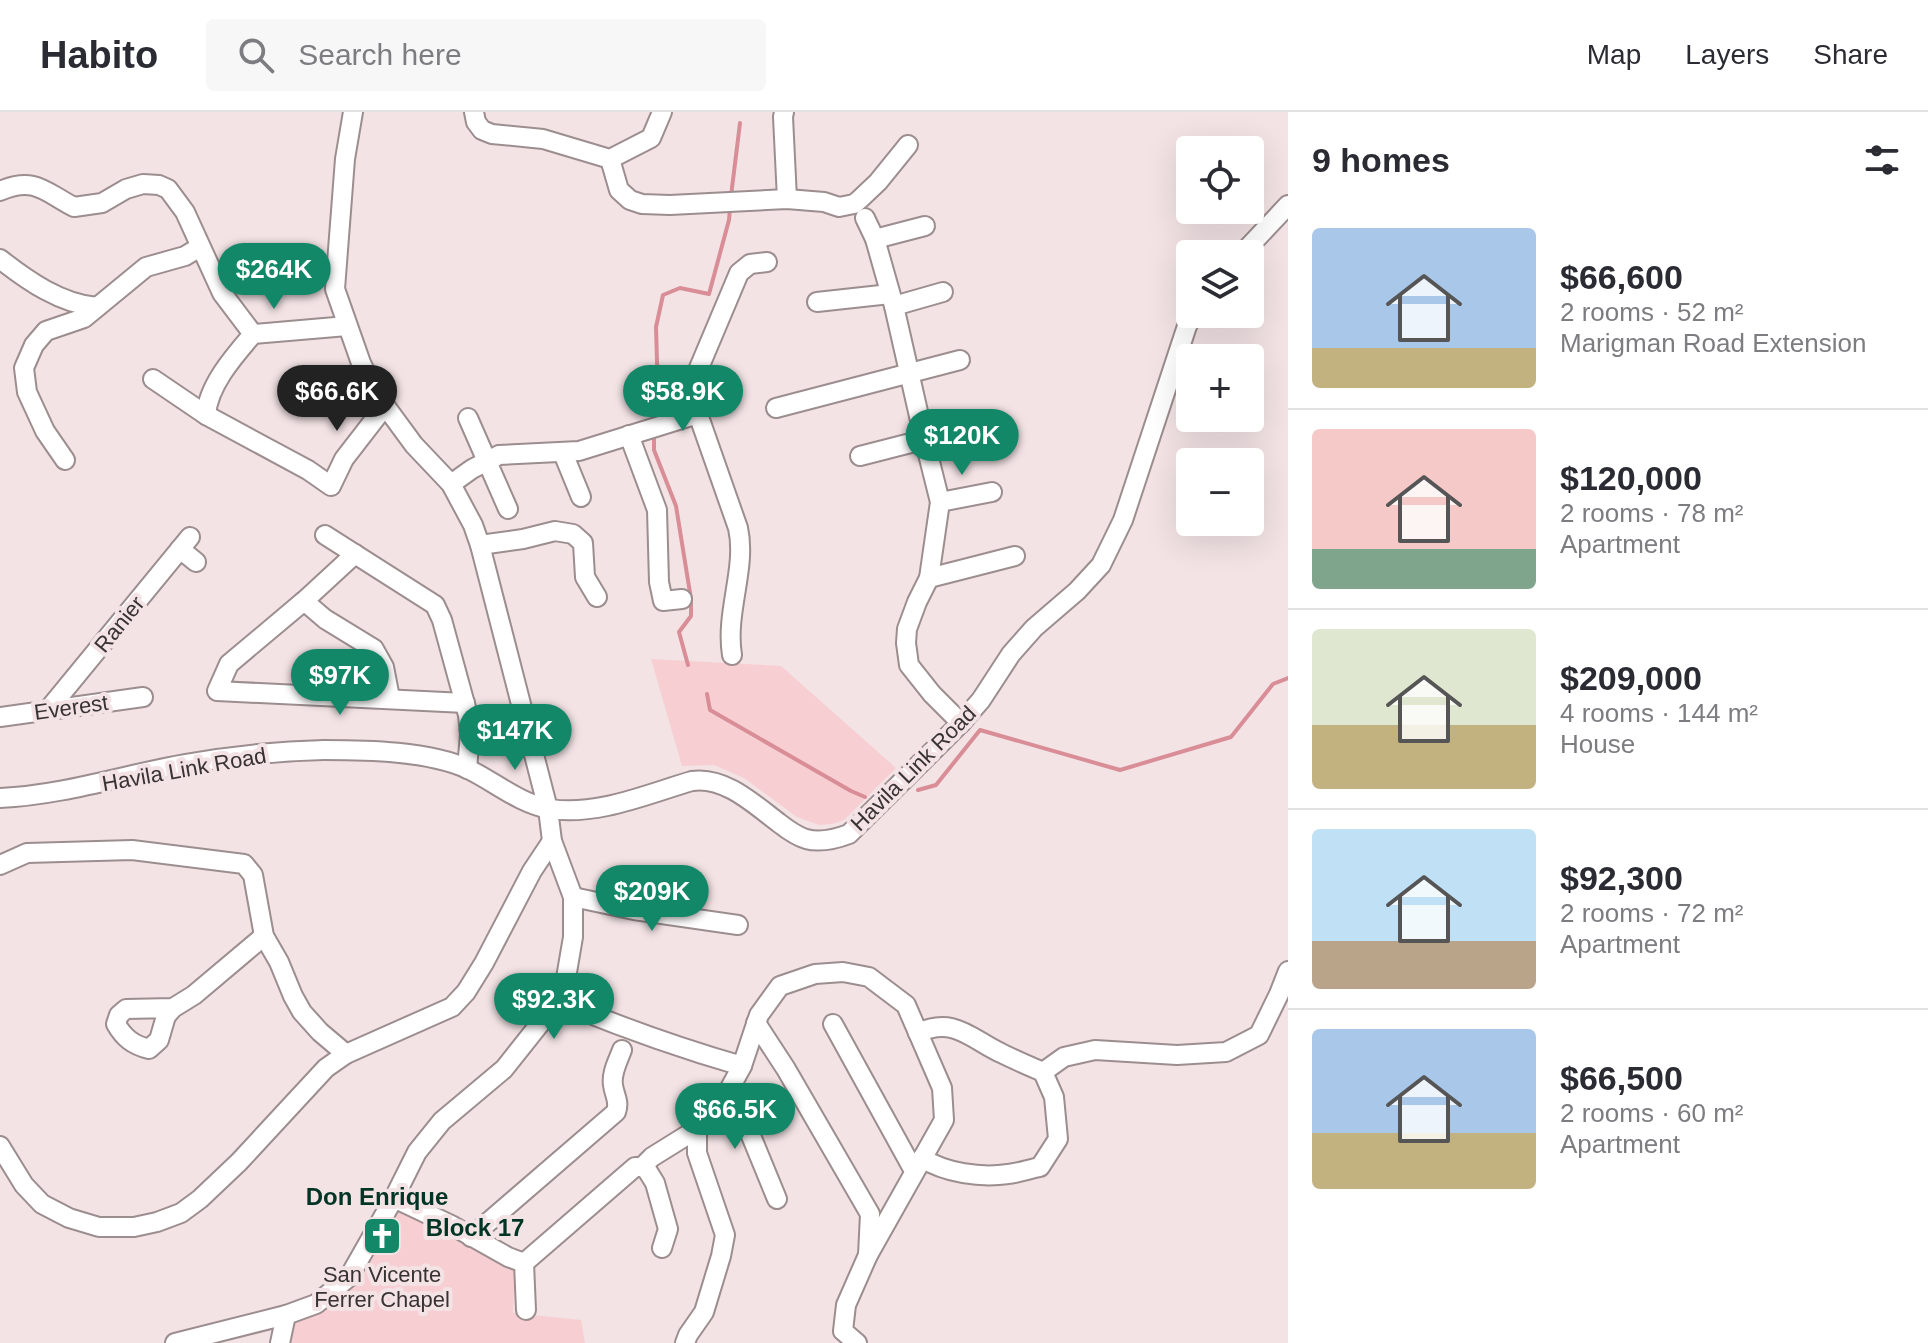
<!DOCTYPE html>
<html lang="en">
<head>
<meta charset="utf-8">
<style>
  body { margin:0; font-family:Arial,sans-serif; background:#f7f7f7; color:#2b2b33; height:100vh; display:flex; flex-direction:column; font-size:30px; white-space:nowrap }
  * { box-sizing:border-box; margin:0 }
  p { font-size:26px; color:#7c7c81 }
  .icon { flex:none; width:44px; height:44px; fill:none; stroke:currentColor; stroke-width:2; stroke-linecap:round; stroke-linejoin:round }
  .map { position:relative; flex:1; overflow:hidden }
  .details { display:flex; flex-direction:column; background:#fff; width:640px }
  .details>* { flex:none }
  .buttons { position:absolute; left:1176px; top:24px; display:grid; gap:16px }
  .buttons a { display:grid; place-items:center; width:88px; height:88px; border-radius:8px; background:#fff; box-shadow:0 8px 32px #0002; font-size:40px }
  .price { position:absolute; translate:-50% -68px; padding:0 18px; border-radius:28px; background:#138868; color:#fff; font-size:26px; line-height:52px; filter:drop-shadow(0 2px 4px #0008) }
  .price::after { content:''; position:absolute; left:50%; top:48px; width:24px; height:18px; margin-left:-12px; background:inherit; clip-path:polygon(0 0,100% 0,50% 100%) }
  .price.selected { background:#222; color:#fff }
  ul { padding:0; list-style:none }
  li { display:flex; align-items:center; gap:24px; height:200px; padding:0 24px }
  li+li { border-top:2px solid #e1e1e2 }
  li span { display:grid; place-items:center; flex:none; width:224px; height:160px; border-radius:8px; color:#555 }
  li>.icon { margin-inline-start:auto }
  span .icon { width:96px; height:96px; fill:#fffc; stroke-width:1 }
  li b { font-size:34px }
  h2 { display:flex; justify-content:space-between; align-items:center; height:96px; padding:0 24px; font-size:34px }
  header { display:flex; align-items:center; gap:48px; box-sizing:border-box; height:112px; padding:0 40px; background:#fff; border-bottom:2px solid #e1e1e2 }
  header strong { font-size:38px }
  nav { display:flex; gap:44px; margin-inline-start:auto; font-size:28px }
  .search { width:560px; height:72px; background:#f7f7f7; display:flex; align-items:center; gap:20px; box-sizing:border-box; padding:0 28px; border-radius:8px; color:#7c7c81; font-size:30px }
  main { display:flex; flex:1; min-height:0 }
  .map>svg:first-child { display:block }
  .green { fill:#f7ced2 }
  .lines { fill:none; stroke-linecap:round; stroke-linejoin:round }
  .stream { stroke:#d98d97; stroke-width:4 }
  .minor-casing { stroke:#9c8d8f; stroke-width:22 }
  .minor { stroke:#fff; stroke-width:18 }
  .labels { text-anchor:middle; stroke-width:8; stroke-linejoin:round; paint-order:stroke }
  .street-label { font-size:22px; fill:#383233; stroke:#f3e3e5 }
  .poi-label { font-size:22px; fill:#383233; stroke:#f3e3e5 }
  .neighbourhood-label { font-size:24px; font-weight:bold; fill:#003425; stroke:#f3e3e5 }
</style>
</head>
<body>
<header>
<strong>Habito</strong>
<div class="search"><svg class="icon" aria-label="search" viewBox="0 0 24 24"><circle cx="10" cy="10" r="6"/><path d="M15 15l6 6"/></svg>Search here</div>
<nav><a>Map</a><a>Layers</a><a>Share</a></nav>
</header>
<main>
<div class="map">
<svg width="1288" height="1231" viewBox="0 0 1288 1231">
  <rect width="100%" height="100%" fill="#f3e3e5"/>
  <!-- green -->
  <g class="green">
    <polygon points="651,547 781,554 896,656 844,708 832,712 819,713 797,705 744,666 714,653 682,654"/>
    <polygon points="398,1096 515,1159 513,1201 581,1208 585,1231 288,1231 293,1212 329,1196 371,1149"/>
  </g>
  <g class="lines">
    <!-- stream -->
    <g class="stream">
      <polyline points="731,84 740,11"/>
      <polyline points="654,309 653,301 658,284 656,215 663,183 680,176 709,182 729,108 730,97"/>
      <polyline points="654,322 654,338 676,394 691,487 691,504 679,520 688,553"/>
      <polyline points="707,582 710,598 851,679 865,685"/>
      <polyline points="918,678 936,673 980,618 1120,658 1231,625 1273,572 1288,566"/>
    </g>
    <defs>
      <g id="minor">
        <polyline points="474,0 476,10 482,18 492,22 543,27 610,47 651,26 662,0"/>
        <polyline points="784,0 783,5 787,87"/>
        <polyline points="610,47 619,78 630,88 642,92 670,93 787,87 824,90 839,95 854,92 859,88 878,70 908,33"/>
        <path d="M0 79C35 64 45 80 74 95L102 91 126 77 143 72 159 73 168 77 185 100 222 181 253 222"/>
        <polyline points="865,106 875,127 894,194 924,326 940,390 929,466 917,490 907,517 906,531 909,553 932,582 961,611"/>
        <polyline points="875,127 925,114"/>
        <polyline points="1242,142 1288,93"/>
        <path d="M0 147C28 169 61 192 97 195"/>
        <polyline points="817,190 890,182"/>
        <polyline points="894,194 943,180"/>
        <polyline points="153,267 206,303 308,358 331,374 344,347 385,294"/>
        <polyline points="776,296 960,248"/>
        <path d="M206 303C208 273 235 243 253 222L347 214"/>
        <polyline points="468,306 508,397"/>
        <polyline points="629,323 657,398 659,470 663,489 682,487"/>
        <polyline points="563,341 581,385"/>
        <polyline points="860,344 981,313"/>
        <polyline points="65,348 45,319 27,280 24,256 34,233 46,219 84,206 146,155 185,144 200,135"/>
        <polyline points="451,372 472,357 499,343 579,339 698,302"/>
        <polyline points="940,390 992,380"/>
        <polyline points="325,423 435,493 442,508 468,603 470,622 467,657"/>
        <polyline points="480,433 523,427 555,419 573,422 583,431 585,465 597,485"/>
        <polyline points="180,437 196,450"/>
        <polyline points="355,442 304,489 229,552 217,579 465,591"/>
        <polyline points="929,466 1015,444"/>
        <polyline points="304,489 325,507 374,537 384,555 390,586"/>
        <path d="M732 543C725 500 747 456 738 416L698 302 694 275 696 263 739 161 750 152 767 150"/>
        <polyline points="48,598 190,425"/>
        <polyline points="0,605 143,585"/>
        <path d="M0 686C64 683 123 663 185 652 231 644 278 639 324 638 367 638 429 639 468 657 495 670 520 692 550 697 598 704 647 682 692 669 725 664 755 693 779 711 788 718 796 724 806 727 821 731 836 727 849 722L961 611 981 588 1011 542 1034 516 1077 479 1101 453 1123 408 1187 214 1194 202"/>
        <polyline points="0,753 27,741 132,738 244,752 253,763 264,824 279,850 293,884 302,900 320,920 346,942"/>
        <polyline points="573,785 634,798 738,813"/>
        <path d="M558 889C618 914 679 936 742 954L759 903 780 874 815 862 843 860 869 865 906 893 942 976 944 1008 868 1143"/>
        <path d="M173 896 166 904 159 928 149 937C133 933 124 926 116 912L119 903 126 897 173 896 194 883 264 824"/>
        <polyline points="756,911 786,957 870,1102 868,1143 846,1193 843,1219 857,1231"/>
        <polyline points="833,912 914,1059"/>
        <path d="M918 921C954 904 971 927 1001 941 1015 948 1029 954 1043 960"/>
        <polyline points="731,975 777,1087"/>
        <polyline points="0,1034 24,1073 42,1092 69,1106 99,1115 134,1115 157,1110 181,1101 200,1087 239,1050 326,956 346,942 452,895 466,880 484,851 532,759 552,729"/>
        <path d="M922 1046C945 1061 981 1066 1008 1062 1019 1061 1029 1057 1040 1055L1058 1027 1054 985 1043 960 1064 945 1095 938 1177 943 1226 940 1259 923 1279 882 1288 859"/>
        <polyline points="642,1055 652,1045 697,1017"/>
        <polyline points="394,1086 453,1114 508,1145 524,1151 526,1198"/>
        <path d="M471 1125 616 1000C620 989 614 983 613 973 611 961 618 949 622 938"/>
        <polyline points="524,1151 635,1055 642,1055 647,1058 655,1071 668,1117 662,1136"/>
        <polyline points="175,1231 286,1203 316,1192 349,1165 394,1086 417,1040 442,1009 504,957 558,889 566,866 573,825 573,785 552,729 548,697 480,433 473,413 451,372 414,333 375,280 361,251 335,177 345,47 353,0"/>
        <polyline points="280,1231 286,1203"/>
        <polyline points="685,1231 688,1223 704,1200 721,1144 725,1123 697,1041 697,1017 724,987 742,954"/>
      </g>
    </defs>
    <!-- minor casing -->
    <use href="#minor" class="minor-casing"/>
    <!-- minor -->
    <use href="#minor" class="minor"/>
  </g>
  <!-- icons -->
  <defs>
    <symbol id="church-square" viewBox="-11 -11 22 22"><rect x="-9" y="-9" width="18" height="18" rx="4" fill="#138868" stroke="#f3e3e5"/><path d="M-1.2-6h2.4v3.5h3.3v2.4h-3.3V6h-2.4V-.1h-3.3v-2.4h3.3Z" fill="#fff"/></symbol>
  </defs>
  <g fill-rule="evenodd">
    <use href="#church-square" x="360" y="1102" width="44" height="44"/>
  </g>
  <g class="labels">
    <!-- street labels -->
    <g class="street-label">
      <text transform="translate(119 512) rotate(-51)" y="8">Ranier</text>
      <text transform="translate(71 595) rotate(-8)" y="8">Everest</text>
      <text transform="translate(913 656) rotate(-45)" y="8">Havila Link Road</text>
      <text transform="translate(184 657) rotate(-10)" y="8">Havila Link Road</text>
    </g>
    <!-- poi labels -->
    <g class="poi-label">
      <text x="382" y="1170">San Vicente<tspan x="382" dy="25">Ferrer Chapel</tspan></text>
    </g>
    <!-- neighbourhood labels -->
    <g class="neighbourhood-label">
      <text x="377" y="1093">Don Enrique</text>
      <text x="475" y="1124">Block 17</text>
    </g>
  </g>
</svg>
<div class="buttons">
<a><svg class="icon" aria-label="locate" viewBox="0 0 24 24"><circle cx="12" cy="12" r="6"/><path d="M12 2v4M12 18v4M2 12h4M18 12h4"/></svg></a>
<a><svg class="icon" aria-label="layers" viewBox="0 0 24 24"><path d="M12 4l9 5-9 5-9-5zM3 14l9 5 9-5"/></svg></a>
<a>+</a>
<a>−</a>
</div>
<b class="price" style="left:274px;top:199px">$264K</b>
<b class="price selected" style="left:337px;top:321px">$66.6K</b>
<b class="price" style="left:683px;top:321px">$58.9K</b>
<b class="price" style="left:962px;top:365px">$120K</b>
<b class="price" style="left:340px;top:605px">$97K</b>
<b class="price" style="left:515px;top:660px">$147K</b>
<b class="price" style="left:652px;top:821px">$209K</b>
<b class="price" style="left:554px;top:929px">$92.3K</b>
<b class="price" style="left:735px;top:1039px">$66.5K</b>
</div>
<section class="details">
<h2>9 homes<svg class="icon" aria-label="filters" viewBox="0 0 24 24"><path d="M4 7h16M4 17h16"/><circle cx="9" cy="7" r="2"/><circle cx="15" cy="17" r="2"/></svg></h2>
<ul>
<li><span style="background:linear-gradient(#a9c7e8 75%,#c2b280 0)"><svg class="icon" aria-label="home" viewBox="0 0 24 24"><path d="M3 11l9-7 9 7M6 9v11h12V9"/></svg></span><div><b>$66,600</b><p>2 rooms · 52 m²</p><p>Marigman Road Extension</p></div></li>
<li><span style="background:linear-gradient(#f6c9c9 75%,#7fa58c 0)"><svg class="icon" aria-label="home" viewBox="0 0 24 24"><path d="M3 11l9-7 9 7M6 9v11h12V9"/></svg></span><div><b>$120,000</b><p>2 rooms · 78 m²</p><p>Apartment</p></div></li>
<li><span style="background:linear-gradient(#dfe7d0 60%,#c2b280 0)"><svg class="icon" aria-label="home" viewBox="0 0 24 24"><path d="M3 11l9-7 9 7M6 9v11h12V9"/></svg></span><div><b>$209,000</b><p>4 rooms · 144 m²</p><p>House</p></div></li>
<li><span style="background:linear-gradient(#bfe0f5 70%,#b9a48a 0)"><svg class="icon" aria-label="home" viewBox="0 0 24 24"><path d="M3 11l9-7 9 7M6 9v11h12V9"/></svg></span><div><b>$92,300</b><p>2 rooms · 72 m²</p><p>Apartment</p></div></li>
<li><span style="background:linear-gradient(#a9c7e8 65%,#c2b280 0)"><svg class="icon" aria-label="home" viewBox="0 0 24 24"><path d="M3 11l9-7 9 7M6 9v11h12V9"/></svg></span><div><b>$66,500</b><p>2 rooms · 60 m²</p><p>Apartment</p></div></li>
</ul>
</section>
</main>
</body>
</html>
